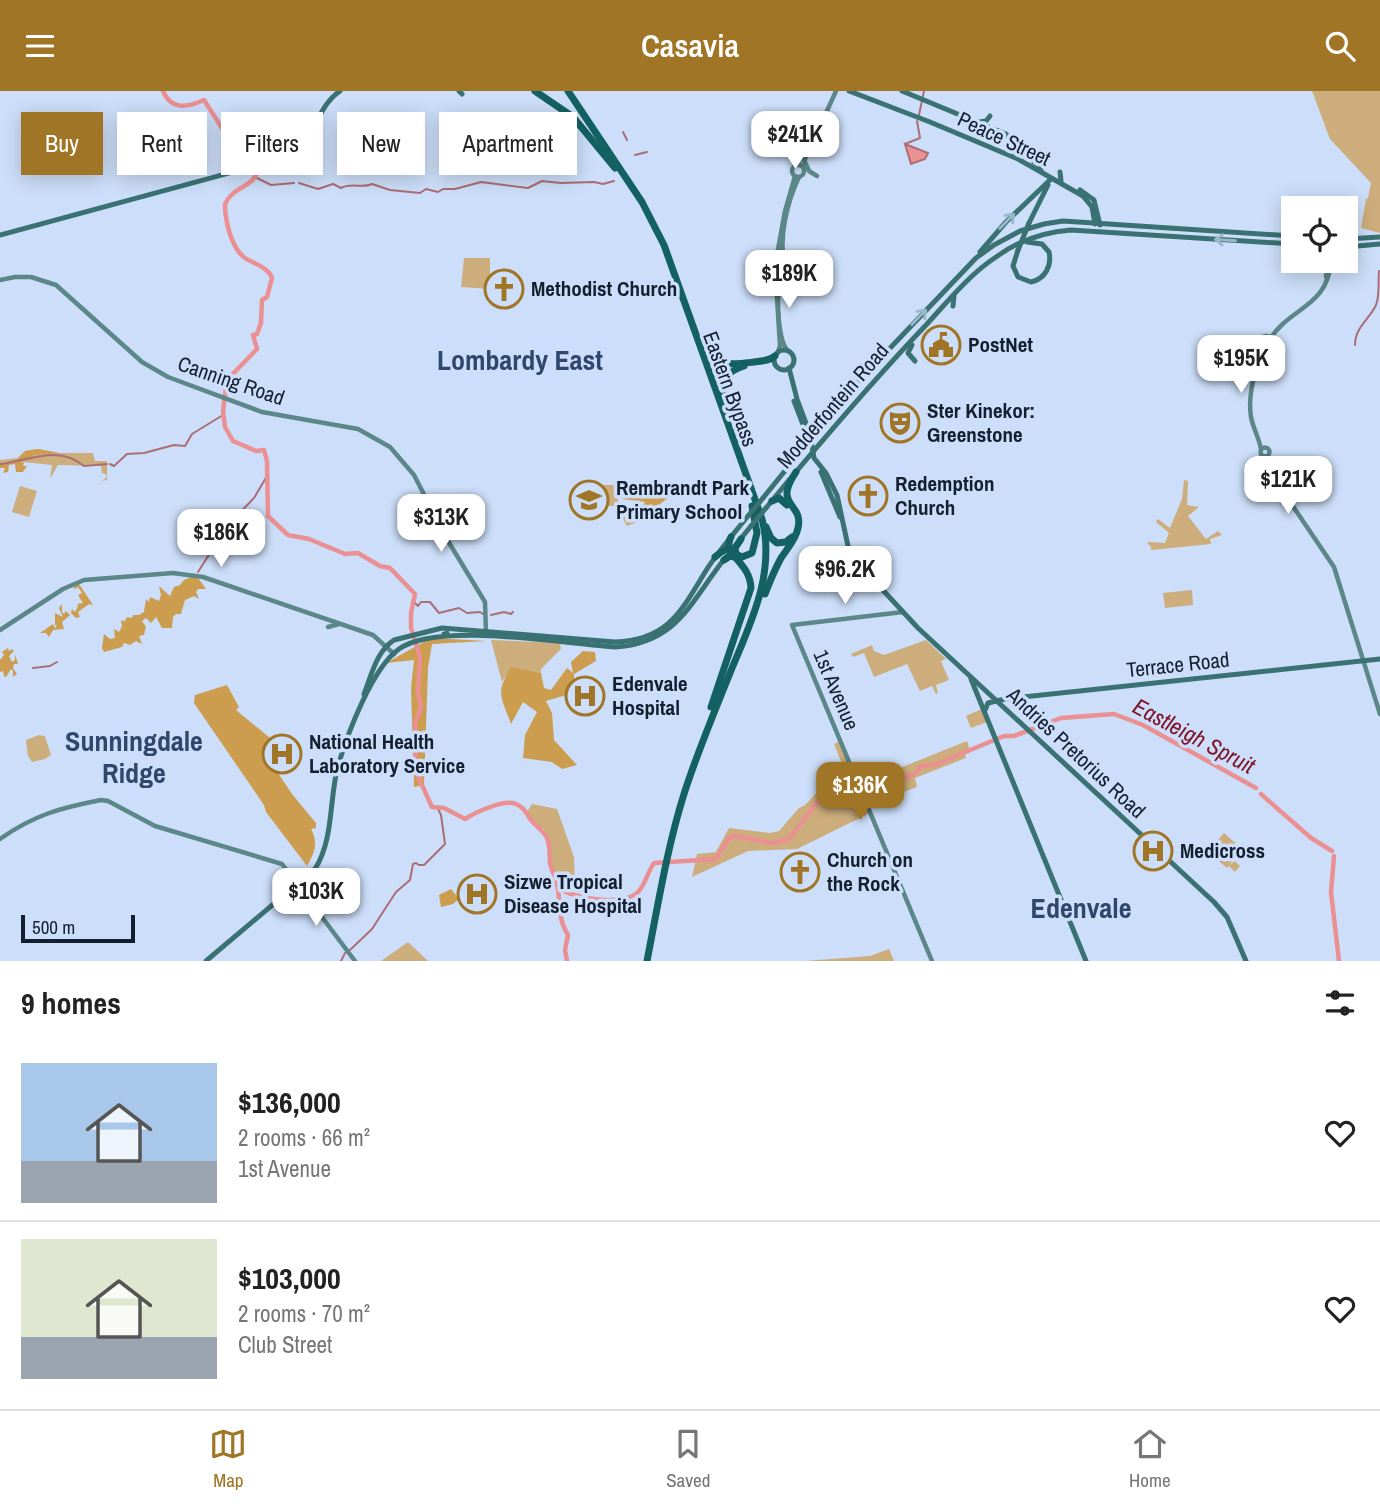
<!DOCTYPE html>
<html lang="en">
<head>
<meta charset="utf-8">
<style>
  body { margin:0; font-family:"Archivo Narrow",sans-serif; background:#f2f2f2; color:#222; height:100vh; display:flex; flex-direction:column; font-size:26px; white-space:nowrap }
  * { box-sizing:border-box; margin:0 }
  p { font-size:23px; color:#767676 }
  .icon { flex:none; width:38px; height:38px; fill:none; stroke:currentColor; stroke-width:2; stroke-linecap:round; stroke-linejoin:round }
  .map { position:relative; height:870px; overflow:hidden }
  .side { display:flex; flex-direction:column; background:#fff; flex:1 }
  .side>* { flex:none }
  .guide { position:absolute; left:21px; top:21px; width:700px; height:63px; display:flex; gap:14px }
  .tools { position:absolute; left:1281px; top:105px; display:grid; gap:14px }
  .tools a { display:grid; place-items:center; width:77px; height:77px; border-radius:0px; background:#fff; box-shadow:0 4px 18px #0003; font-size:35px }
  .scale { position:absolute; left:21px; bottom:18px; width:114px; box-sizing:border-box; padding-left:7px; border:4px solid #141f2f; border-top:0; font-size:19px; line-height:24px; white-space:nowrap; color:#141f2f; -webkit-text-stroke:5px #ccdef9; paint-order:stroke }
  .price { position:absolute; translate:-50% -60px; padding:0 16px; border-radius:14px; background:#fff; color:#222; font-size:23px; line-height:46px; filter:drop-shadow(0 2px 4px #0008) }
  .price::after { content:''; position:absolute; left:50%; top:42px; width:21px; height:16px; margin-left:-10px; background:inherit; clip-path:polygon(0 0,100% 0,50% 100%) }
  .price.active { background:#a07525; color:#fff }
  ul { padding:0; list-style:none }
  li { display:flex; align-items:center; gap:21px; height:175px; padding:0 21px }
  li+li { border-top:2px solid #e0e0e0 }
  li span { display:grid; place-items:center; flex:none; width:196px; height:140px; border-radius:0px; color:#555 }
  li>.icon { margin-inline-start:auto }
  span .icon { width:84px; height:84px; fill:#fffc; stroke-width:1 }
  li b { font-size:30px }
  h2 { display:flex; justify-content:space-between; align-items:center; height:84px; padding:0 21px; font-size:30px }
  .pill { padding:0 24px; border-radius:0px; background:#fff; box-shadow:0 4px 18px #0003; font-size:24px; line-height:63px }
  .pill.active { background:#a07525; color:#fff }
  header { display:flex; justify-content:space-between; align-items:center; height:91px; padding:0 21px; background:#a07525; color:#fff; font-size:32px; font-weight:600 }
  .tabs { display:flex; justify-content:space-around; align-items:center; height:98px; border-top:2px solid #e0e0e0; background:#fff; font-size:19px; color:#767676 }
  .tabs a { display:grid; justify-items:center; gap:4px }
  .tabs .active { color:#a07525 }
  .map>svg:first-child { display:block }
  .green { fill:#cdad7c }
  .forest { fill:#cc9d4e }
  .water { fill:#eb9092; stroke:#aa6e74; stroke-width:2 }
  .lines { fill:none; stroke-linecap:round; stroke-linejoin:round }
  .stream { stroke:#aa6e74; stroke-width:2 }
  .river { stroke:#eb9092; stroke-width:4.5 }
  .secondary { stroke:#5b8788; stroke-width:4.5 }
  .primary { stroke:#3a7274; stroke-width:5 }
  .motorway { stroke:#146163; stroke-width:7 }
  .primary-bridge { stroke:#3a7274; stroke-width:5 }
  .oneway { stroke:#99b8ca }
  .labels { text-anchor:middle; stroke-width:7; stroke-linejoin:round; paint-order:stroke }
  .street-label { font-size:21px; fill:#141f2f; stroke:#ccdef9 }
  .poi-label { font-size:21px; font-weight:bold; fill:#141f2f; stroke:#ccdef9; text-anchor:start }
  .water-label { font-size:23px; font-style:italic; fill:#801426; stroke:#ccdef9 }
  .district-label { font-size:28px; font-weight:bold; fill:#2f476c; stroke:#ccdef9 }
</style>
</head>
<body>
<header><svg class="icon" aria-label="menu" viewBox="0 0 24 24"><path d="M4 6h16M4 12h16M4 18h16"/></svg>Casavia<svg class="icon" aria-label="search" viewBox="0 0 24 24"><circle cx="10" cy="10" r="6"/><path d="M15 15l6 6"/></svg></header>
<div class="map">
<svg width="1380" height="870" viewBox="0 0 1380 870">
  <rect width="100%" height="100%" fill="#ccdef9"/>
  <!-- green -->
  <g class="green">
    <polygon points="1312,0 1380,0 1380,142 1361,137 1366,108 1368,107 1371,92 1330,48"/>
    <polygon points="464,167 490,167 490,198 461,196"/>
    <polygon points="38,358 59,362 93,362 95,370 107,370 107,389 101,390 105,388 107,384 102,382 101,375 58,374 50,388 52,374 14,370 0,372 0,369 18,367 25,360"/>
    <polygon points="1184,389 1188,390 1187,414 1199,416 1188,425 1206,448 1218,440 1222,444 1210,448 1211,453 1151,459 1151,456 1147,452 1149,451 1165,452 1169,442 1156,431 1158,428 1170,437 1182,408"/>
    <polygon points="594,394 617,394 618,415 594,415 594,405 593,415 588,415 588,397 593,397"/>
    <polygon points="20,395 37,400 29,426 12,421"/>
    <polygon points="624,420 641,420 652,425 627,435 623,428"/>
    <polygon points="1192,499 1193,514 1165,517 1163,502"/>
    <polygon points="491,549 560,552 561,558 541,578 541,582 511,577 502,591"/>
    <polygon points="926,549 946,568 941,570 949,589 936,594 938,602 936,603 932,595 920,600 907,573 874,586 864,562 853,566 851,563 872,554 874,560 884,564"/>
    <polygon points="984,617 987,631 971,637 966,625"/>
    <polygon points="39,644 45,645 51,664 45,668 32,671 28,665 26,649"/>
    <polygon points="840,650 856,687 865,685 875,687 967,650 970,660 964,662 966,667 915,687 917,696 893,705 890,699 881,702 884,709 876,712 873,704 864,707 870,722 797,758 748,760 692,786 697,763 716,761 729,737 770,742 779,740 799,717 805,714 832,686 846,683 834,653"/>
    <polygon points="532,713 557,718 574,766 575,799 559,795 551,772 549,751 544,738 536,734 527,721"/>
    <polygon points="1224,742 1243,759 1229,774 1235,770 1240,775 1235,781 1229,775 1227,777 1208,761"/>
    <polygon points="408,851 428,870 381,870"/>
    <polygon points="889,858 894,870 805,870 870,865"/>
  </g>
  <!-- forest -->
  <g class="forest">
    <polygon points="38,358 59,362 32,364 34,366 32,369 20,370 24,372 23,375 27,375 23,381 16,381 15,373 9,374 8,381 3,382 5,377 0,377 0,372 18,371 18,367 25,360"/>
    <polygon points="667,395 674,395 669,406 651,420 641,418 645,411 623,408 624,405 656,405"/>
    <polygon points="191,486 198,487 206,498 198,498 196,501 199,508 194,505 185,509 181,523 176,523 173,526 172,537 162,537 156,526 151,532 146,527 142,530 146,536 144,544 139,545 142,553 136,550 130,554 124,552 122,556 104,561 102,557 104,543 110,548 115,547 114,538 119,541 122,535 121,530 123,529 124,531 127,526 132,527 133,524 139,524 144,521 146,508 149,511 150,506 159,510 161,504 159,495 170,505 174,496 180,494 184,489"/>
    <polygon points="79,493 93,514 89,513 78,521 80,526 76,527 71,522 72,518 75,521 78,515 77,513 83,512 78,504 82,502 78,496 75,498 73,496"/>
    <polygon points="62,513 62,521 64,523 66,520 70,524 62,531 64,538 53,539 49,546 46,542 40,542 53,533 55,537 57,535 55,534 55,522 63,526 59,517"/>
    <polygon points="431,547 487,550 432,553 428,577 424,694 414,696 411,597 414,569 386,572"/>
    <polygon points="8,557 9,560 12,558 14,560 9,565 12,571 15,569 15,563 18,573 14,573 13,577 17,583 13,586 13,580 11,578 6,586 4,585 3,580 0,581 0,569 4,564 2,561"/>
    <path d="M583 560 595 561 596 570 574 583V591L566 604 546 610 552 622 554 649 577 674 562 678 552 671 523 667 525 644 537 621 523 611 511 633C501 605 495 603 511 576L541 582 544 597 551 599 567 577 573 582 571 571Z"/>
    <path d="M227 594 239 616 236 619 275 651 277 669 274 676 292 703 316 732V737L311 738C319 752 314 763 307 775L266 721 264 714 194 612 195 604Z"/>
    <polygon points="451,798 459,808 453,813 441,816 439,804"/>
  </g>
  <!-- water -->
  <polygon class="water" points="905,53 928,62 925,68 911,73"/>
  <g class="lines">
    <!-- stream -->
    <g class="stream">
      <polyline points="919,24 924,0"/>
      <polyline points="623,41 627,49"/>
      <polyline points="905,53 920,47 917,30"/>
      <polyline points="635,64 647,61"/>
      <polyline points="255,86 271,94 294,92"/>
      <path d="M299 92 318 98 333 93 341 97C352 91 362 98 372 93L390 99 420 102 426 98 438 101 443 98H455L481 91 528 97 542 90 561 92 594 91 603 93 614 90"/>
      <path d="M1355 254C1355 236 1369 229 1376 214 1380 204 1378 191 1379 180"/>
      <path d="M0 373C28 370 58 353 84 375L107 373"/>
      <polyline points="110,373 114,375 127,363 144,362 174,354 185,355 192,343 223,324"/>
      <polyline points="198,481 212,459 218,444 254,407 267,385"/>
      <polyline points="414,511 418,515 421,511 430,511 439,522 459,517 467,522 480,521 483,523"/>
      <polyline points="491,524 504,521 511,523 513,521"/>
      <polyline points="33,577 50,575 57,571"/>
      <polyline points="350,859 372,838 396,801 410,789 413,773 416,772 419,774 424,774 445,753 441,724 437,716"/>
      <polyline points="341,870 345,862"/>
    </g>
    <!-- river -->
    <g class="river">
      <path d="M163 0C171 20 188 16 204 9L229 48 259 65C260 101 237 89 225 113 225 129 231 157 245 167 254 173 268 176 272 187L267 206 262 209 261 232 257 243 253 244 257 258 227 289 223 320 225 336 233 350 256 360 264 359 267 370 268 425 288 444 309 448 345 463 358 462 380 475 390 477 415 503 411 522V537L420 566 418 601 421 616 415 633 416 681 432 716 444 717 465 728C476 721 504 708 516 713 524 716 527 723 531 729 536 735 542 739 546 745 551 754 549 763 550 772 551 779 556 786 557 793 561 811 557 827 568 844L565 859 567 870"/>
      <polyline points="1261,703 1311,747 1332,760"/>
      <polyline points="1334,765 1331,801 1339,870"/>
      <path d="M559 797C573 808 624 815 638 801 645 794 648 780 654 772L716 768 728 748 734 745 773 752 789 748 819 709 831 702 851 694 910 685 915 683 921 675 934 674 1004 645H1014L1061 627 1114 623 1143 634 1256 697"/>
    </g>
    <!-- secondary -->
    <g class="secondary">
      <polyline points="797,73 810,55"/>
      <polyline points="806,73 809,80 817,85"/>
      <circle cx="798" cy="80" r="6"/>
      <polyline points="804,77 805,68 836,0"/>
      <polyline points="777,164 785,120 795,85"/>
      <path d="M782 165 774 167 776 174 780 175 784 171C779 146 787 111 799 86"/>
      <polyline points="775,174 780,255 778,261"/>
      <path d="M780 175C777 194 776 245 787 259"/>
      <polyline points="1326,186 1327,170"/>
      <polyline points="0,189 15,186 31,186 56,194 142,271 168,286 262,321 358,338 390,356 414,384 448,450 485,511 486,543"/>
      <circle cx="1266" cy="250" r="5"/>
      <path d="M1270 248C1290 216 1328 216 1331 170"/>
      <circle cx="1265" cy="361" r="4.5"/>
      <path d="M1261 358C1259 347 1253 337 1251 326 1247 301 1257 277 1263 254"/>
      <polyline points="1265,366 1284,402 1334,476 1380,623"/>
      <polyline points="903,521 792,534 932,870"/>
      <polyline points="328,536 339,533"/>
      <polyline points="0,539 63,498 84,489 173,482 203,486 373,544 394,563"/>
      <path d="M0 748C34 724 60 717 101 709L108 710 155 735 282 773 355 870"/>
    </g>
    <!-- primary -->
    <g class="primary">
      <polyline points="459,0 462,3"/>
      <polyline points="849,0 930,31 1018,68 1083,105 1092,116 1095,133"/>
      <polyline points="902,0 1006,43 1041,78"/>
      <polyline points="979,31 986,30 990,25"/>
      <polyline points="1060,81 1061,90"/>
      <polyline points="1080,99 1094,109 1100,134"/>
      <polyline points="1029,132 1048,94"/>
      <path d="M0 144 270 71C288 62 305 49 316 31 323 19 328 8 340 0"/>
      <polyline points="1346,148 1380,146"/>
      <polyline points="1346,156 1380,153"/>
      <path d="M1018 159 1013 175 1018 186 1031 191C1045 188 1052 175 1049 161L1042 153 1027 151"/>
      <polyline points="980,161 1006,131 1051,88"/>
      <polyline points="953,215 954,205"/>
      <polyline points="912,254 908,262 915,270"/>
      <circle cx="784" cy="269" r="10"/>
      <polyline points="789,277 797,308 810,343 814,367 826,382 837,404 848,455 854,468 918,537 1214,811 1227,826 1246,870"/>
      <polyline points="794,310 804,336"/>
      <polyline points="821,381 840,426"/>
      <path d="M795 382C838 331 881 281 927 233 948 210 970 183 996 166 1018 150 1044 141 1071 139L1293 153"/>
      <polyline points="763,407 852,297 976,167 994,154 1020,140 1044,133 1063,130 1293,145"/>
      <polyline points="766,417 789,389"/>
      <polyline points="739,450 751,435"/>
      <polyline points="971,588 1086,870"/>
      <path d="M364 603C372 583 376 561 394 549L442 537 615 551C670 549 682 518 707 478 718 461 731 446 743 431"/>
      <polyline points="985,619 988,612 1005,608 1380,568"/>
      <polyline points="305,801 306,789"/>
      <path d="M206 870 315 778C334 748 329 708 338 675 347 644 372 577 399 558 439 530 564 553 615 556 679 552 691 509 726 466"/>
    </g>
    <!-- motorway -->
    <g class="motorway">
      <polyline points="535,0 573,26 615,77"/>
      <path d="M568 0 642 111 664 154 762 428C776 483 750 533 730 582 714 622 697 662 684 703 667 757 658 814 647 870"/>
      <path d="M703 250C715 277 729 274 754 271 762 270 769 270 775 265"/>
      <path d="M723 311C720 294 726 280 744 275"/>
      <polyline points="772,410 779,407 787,414"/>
      <polyline points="766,436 771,447 777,452 786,451 792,446"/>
      <polyline points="736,463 735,457 741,448"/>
      <path d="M715 466C729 454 728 460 742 466L752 462 757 442 752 415"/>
      <polyline points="724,469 730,465 737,467"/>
      <path d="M765 503C770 490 775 478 781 467 787 458 796 448 798 437 804 411 772 416 796 381"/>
      <path d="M711 616 751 497C750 470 721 464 731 446"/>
    </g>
    <!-- primary-bridge -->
    <g class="primary-bridge">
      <polyline points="1018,159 1029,132"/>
      <polyline points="743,431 763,407"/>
      <polyline points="751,435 766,417"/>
      <polyline points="444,543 447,542"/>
    </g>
  </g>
  <!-- one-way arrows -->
  <defs><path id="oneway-shaft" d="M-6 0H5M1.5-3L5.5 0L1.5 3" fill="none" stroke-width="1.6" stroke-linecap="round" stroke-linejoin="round" transform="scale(1.75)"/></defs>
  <g class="oneway">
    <use href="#oneway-shaft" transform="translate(1007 130) rotate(-46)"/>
    <use href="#oneway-shaft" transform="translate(1225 149) rotate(-176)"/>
    <use href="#oneway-shaft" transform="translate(919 226) rotate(-46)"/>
  </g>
  <!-- icons -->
  <defs>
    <symbol id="church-ring" viewBox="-11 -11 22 22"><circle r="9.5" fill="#ccdef9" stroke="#a07525" stroke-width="1.5"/><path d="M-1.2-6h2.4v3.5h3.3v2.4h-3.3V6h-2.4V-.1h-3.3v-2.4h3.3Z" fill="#a07525"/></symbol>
    <symbol id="civic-ring" viewBox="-11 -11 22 22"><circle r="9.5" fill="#ccdef9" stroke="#a07525" stroke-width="1.5"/><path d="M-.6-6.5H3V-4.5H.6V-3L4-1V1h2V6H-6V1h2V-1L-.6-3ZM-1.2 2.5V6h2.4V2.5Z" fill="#a07525"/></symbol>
    <symbol id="theatre-ring" viewBox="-11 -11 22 22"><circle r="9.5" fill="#ccdef9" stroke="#a07525" stroke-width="1.5"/><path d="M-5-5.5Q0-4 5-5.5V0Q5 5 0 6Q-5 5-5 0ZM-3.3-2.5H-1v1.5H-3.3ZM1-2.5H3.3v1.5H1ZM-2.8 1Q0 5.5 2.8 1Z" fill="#a07525"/></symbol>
    <symbol id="school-ring" viewBox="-11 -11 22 22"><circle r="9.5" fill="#ccdef9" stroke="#a07525" stroke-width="1.5"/><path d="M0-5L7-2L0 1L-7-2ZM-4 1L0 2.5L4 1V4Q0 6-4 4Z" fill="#a07525"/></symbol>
    <symbol id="hospital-ring" viewBox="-11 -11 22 22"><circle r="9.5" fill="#ccdef9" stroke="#a07525" stroke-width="1.5"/><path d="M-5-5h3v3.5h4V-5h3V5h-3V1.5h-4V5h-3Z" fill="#a07525"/></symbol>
  </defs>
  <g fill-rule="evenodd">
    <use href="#church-ring" x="482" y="176" width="44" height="44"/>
    <use href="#civic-ring" x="919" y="232" width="44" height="44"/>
    <use href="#theatre-ring" x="878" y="310" width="44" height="44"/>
    <use href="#church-ring" x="846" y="383" width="44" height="44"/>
    <use href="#school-ring" x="567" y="387" width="44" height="44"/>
    <use href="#hospital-ring" x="563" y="583" width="44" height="44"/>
    <use href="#hospital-ring" x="260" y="641" width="44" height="44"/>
    <use href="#hospital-ring" x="1131" y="738" width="44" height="44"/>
    <use href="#church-ring" x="778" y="759" width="44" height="44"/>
    <use href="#hospital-ring" x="455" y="781" width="44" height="44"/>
  </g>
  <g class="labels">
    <!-- street labels -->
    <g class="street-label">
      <text transform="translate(1004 48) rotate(25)" y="7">Peace Street</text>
      <text transform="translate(231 290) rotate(19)" y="7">Canning Road</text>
      <text transform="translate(730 298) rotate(70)" y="7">Eastern Bypass</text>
      <text transform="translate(833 315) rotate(-49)" y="7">Modderfontein Road</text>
      <text transform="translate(1178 574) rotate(-6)" y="7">Terrace Road</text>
      <text transform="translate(836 599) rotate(67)" y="7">1st Avenue</text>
      <text transform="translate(1076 662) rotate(43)" y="7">Andries Pretorius Road</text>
    </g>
    <!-- poi labels -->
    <g class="poi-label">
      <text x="531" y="205">Methodist Church</text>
      <text x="968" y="261">PostNet</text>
      <text x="927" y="327">Ster Kinekor:<tspan x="927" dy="24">Greenstone</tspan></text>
      <text x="895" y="400">Redemption<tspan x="895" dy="24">Church</tspan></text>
      <text x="616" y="404">Rembrandt Park<tspan x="616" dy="24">Primary School</tspan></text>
      <text x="612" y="600">Edenvale<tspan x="612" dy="24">Hospital</tspan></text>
      <text x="309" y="658">National Health<tspan x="309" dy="24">Laboratory Service</tspan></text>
      <text x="1180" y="767">Medicross</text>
      <text x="827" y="776">Church on<tspan x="827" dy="24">the Rock</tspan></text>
      <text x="504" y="798">Sizwe Tropical<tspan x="504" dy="24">Disease Hospital</tspan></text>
    </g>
    <!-- water labels -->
    <g class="water-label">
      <text transform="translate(1194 645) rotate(28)" y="8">Eastleigh Spruit</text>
    </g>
    <!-- district labels -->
    <g class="district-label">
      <text x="520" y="279">Lombardy East</text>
      <text x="134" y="660">Sunningdale<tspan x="134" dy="32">Ridge</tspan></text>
      <text x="1081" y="827">Edenvale</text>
    </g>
  </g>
</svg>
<div class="tools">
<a><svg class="icon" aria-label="locate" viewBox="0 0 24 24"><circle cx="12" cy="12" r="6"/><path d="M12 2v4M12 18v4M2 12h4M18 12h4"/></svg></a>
</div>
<div class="scale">500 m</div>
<b class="price" style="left:795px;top:80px">$241K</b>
<b class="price" style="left:789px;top:219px">$189K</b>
<b class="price" style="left:1241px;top:304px">$195K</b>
<b class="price" style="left:1288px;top:425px">$121K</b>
<b class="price" style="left:441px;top:463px">$313K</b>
<b class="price" style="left:221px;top:478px">$186K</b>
<b class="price" style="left:845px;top:515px">$96.2K</b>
<b class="price active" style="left:860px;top:731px">$136K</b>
<b class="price" style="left:316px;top:837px">$103K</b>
<div class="guide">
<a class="pill active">Buy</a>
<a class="pill">Rent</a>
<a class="pill">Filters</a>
<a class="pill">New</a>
<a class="pill">Apartment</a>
</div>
</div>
<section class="side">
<h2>9 homes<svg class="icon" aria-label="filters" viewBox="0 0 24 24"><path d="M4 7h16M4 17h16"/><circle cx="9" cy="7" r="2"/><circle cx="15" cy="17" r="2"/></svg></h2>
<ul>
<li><span style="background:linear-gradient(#a9c7e8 70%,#9aa5b1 0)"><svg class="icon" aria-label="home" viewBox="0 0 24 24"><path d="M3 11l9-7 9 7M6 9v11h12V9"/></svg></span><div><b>$136,000</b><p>2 rooms · 66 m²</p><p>1st Avenue</p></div><svg class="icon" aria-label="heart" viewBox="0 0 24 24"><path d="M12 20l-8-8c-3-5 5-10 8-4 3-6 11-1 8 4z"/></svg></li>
<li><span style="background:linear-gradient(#dfe7d0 70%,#9aa5b1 0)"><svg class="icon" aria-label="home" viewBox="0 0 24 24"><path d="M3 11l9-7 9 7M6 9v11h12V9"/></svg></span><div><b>$103,000</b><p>2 rooms · 70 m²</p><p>Club Street</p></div><svg class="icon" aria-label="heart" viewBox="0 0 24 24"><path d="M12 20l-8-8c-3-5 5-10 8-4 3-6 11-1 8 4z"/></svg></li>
</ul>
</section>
<nav class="tabs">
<a class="active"><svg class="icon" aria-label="map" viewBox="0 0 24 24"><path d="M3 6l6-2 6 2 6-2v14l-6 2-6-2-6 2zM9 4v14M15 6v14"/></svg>Map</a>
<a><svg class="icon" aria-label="saved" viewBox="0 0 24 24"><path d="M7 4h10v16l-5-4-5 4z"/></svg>Saved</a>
<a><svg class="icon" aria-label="home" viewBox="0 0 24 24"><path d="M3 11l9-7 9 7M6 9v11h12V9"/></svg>Home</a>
</nav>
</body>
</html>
